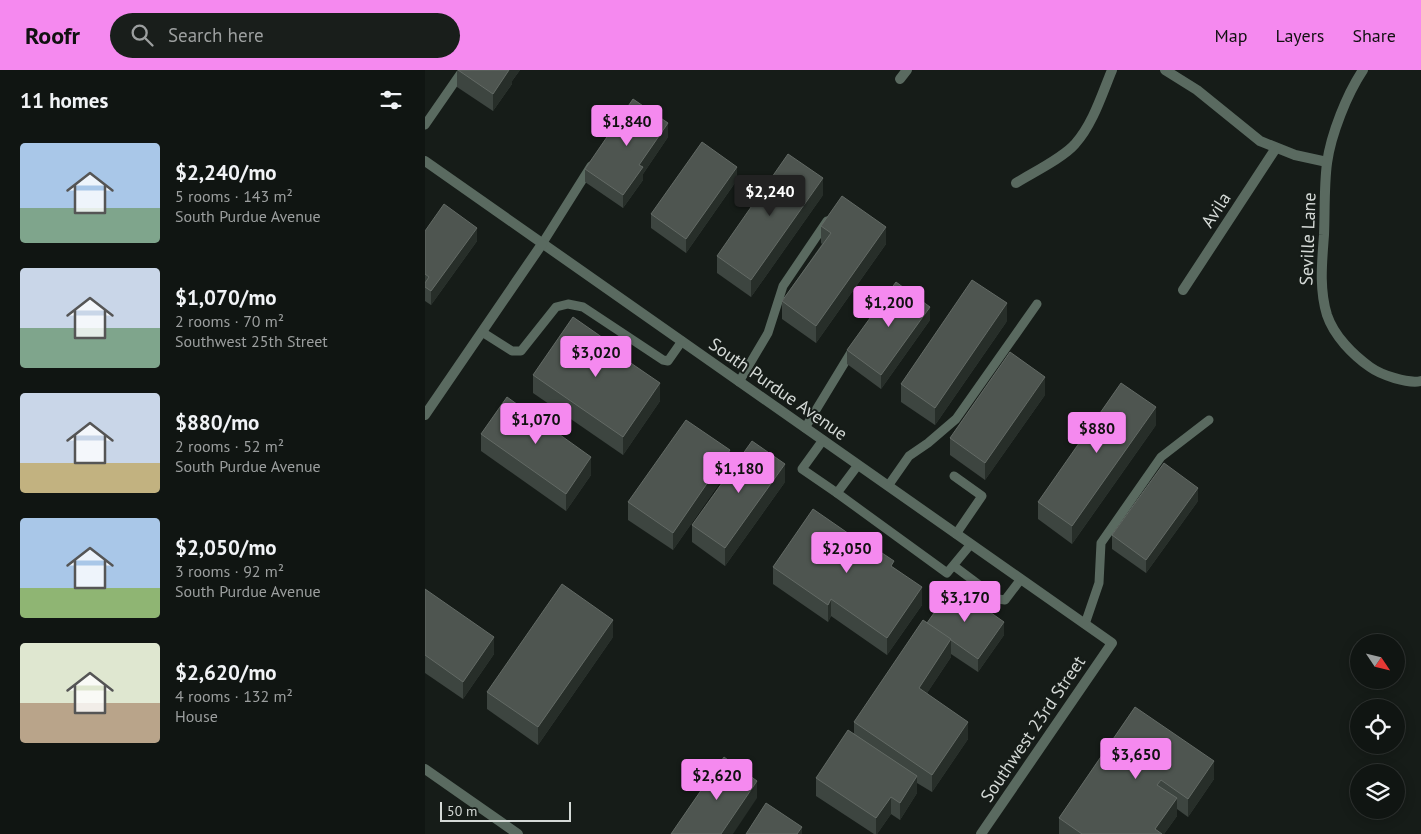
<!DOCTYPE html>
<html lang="en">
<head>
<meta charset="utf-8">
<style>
  body { margin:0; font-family:"PT Sans",sans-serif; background:#191e1b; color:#f1f3f6; height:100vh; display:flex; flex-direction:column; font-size:19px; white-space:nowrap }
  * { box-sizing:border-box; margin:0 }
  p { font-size:16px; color:#9c9f9f }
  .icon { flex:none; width:28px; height:28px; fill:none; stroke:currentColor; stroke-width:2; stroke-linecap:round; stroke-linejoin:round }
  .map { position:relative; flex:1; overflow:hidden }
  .sheet { display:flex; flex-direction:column; background:#101512; width:425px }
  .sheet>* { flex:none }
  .needle { width:32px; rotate:125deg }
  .buttons { position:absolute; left:925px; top:564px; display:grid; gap:10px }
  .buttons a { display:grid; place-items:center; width:55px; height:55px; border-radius:50%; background:#101512; box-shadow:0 2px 12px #0003,0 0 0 1px #303432; font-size:25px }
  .scale { position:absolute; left:15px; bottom:12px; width:131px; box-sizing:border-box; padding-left:5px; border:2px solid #d4d9d6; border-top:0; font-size:14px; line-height:18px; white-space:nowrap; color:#d4d9d6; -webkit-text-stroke:4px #161c18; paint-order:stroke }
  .price { position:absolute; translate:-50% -42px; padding:0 11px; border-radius:5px; background:#f589ef; color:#111; font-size:16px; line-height:32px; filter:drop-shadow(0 1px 2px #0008) }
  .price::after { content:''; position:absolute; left:50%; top:30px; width:15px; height:11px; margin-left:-8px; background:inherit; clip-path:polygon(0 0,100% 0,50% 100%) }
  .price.on { background:#222; color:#fff }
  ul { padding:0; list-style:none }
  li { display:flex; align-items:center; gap:15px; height:125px; padding:0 20px }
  li span { display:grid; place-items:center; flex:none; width:140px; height:100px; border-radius:5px; color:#555 }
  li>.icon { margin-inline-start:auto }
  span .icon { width:60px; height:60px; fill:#fffc; stroke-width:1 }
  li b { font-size:21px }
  h2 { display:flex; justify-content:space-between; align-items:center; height:60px; padding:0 20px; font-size:21px }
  header { display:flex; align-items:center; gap:30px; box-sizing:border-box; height:70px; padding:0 25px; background:#f589ef; color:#111 }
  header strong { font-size:24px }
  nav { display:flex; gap:28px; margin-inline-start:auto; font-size:18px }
  .search { width:350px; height:45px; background:#191e1b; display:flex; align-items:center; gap:12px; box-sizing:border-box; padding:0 18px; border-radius:28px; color:#9c9f9f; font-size:19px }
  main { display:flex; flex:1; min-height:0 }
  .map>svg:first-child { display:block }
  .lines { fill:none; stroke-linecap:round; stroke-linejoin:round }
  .lane { stroke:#5a6a60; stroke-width:9 }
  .street { stroke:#5a6a60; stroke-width:10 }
  .wall { fill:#3d4540 }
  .shaded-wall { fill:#272e29 }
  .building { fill:#4e5550; stroke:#636a65 }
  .labels { text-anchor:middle; stroke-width:4; stroke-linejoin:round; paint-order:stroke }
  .street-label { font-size:18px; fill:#d4d9d6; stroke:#161c18 }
</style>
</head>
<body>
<header>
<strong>Roofr</strong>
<div class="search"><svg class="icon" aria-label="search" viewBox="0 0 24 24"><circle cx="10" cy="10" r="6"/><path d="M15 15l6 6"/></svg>Search here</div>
<nav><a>Map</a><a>Layers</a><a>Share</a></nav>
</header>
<main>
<section class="sheet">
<h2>11 homes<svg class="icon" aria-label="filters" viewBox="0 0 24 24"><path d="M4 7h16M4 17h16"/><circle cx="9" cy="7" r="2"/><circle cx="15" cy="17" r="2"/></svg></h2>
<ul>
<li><span style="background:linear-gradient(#a9c7e8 65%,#7fa58c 0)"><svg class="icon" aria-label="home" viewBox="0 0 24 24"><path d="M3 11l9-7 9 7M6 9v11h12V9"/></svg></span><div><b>$2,240/mo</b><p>5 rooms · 143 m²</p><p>South Purdue Avenue</p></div></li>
<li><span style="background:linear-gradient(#c9d6e8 60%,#7fa58c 0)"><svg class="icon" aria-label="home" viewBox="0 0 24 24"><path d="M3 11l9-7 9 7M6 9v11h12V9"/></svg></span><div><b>$1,070/mo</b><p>2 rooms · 70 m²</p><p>Southwest 25th Street</p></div></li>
<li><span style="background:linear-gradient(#c9d6e8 70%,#c2b280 0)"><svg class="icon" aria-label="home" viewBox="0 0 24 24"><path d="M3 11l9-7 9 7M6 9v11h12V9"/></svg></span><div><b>$880/mo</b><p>2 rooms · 52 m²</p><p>South Purdue Avenue</p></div></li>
<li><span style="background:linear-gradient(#a9c7e8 70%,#8fb573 0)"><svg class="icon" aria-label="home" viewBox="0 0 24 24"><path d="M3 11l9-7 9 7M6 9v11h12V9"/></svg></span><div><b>$2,050/mo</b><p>3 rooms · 92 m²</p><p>South Purdue Avenue</p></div></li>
<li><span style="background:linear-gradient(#dfe7d0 60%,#b9a48a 0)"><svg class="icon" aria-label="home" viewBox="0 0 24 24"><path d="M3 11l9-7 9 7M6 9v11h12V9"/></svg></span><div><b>$2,620/mo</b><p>4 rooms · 132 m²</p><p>House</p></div></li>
</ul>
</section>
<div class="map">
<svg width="996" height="764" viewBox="0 0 996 764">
  <rect width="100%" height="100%" fill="#161c18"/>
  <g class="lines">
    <!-- lane -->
    <g class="lane">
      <polyline points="0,55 38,0"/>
      <polyline points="117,174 166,96"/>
      <polyline points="57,262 87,281 96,281 131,237 143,234 158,237 238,290 243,291 257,271"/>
      <polyline points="314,312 343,263 358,216 402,151"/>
      <polyline points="380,358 428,279"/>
      <polyline points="398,370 377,399 412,423"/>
      <polyline points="433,395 412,423 522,503 546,474"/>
      <polyline points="529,406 557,426 531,464"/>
      <polyline points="463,416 484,386 503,373 531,349 612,234"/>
      <polyline points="529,496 573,529 580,530 596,509"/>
      <polyline points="660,554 674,513 676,473 736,387 784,350"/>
    </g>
    <!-- street -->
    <g class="street">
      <polyline points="740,0 772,20 835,71 870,85 902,92"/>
      <path d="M938 0C922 24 906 64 902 93 899 116 900 141 899 165 897 192 894 219 902 245 909 266 928 285 945 297 956 305 983 314 996 311"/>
      <polyline points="475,9 482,0"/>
      <polyline points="0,91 687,573 556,764"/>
      <path d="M591 113C607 103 638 88 650 74 668 54 677 24 687 0"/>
      <polyline points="758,220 851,78"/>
      <polyline points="0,345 117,174"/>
      <polyline points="0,699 93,764"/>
    </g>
  </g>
  <!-- wall -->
  <g class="wall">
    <polygon points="32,0 95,0 87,11 87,14 68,41 32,17"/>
    <polygon points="243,67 218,104 218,110 198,138 160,112 160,99"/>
    <polygon points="312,110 261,183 226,158 226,144"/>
    <polygon points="398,125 326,227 292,203 292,186"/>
    <polygon points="396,156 461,174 391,273 357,249 357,231 397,174 396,173"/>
    <polygon points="0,161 52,171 6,235 0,231"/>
    <polygon points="505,250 456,319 422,294 422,280"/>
    <polygon points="582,251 510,355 476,332 476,314"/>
    <polygon points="181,277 235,331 198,385 108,323 108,305"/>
    <polygon points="620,325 560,410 525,385 525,368"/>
    <polygon points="731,355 647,474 613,449 613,432"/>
    <polygon points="56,364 166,405 141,441 56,381"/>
    <polygon points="305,398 248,480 203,450 203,432"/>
    <polygon points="360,412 300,496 267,472 267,455"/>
    <polygon points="773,431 721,503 687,479 687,465"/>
    <polygon points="348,497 469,498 497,535 462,585 406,546 403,552 348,514"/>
    <polygon points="0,519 69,584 38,629 0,603"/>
    <polygon points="502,553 579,565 553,602 526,584 526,587 502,623 543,669 507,722 492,713 492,723 475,750 466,744 452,764 449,764 391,726 391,708 429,663 429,652"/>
    <polygon points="188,567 113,675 62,639 62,622"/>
    <polygon points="710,637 789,709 763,747 752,739 752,746 739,764 634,764 634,748"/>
  </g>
  <!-- shaded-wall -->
  <g class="shaded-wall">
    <polygon points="84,0 95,0 87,11 87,14 68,41 68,24"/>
    <polygon points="243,53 243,67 218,104 218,110 198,138 198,125 214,95"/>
    <polygon points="312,97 312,110 261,183 261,169"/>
    <polygon points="398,108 398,125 326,227 326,210"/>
    <polygon points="461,157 461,174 391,273 391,256"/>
    <polygon points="52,158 52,171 6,235 6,221"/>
    <polygon points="582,233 582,251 510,355 510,338"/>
    <polygon points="505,237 505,250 456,319 456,305"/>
    <polygon points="181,270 181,287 178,274"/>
    <polygon points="620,307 620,325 560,410 560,393"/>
    <polygon points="235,313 235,331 198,385 198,367"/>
    <polygon points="731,337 731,355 647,474 647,456"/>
    <polygon points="305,380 305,398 248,480 248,463"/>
    <polygon points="166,387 166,405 141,441 141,424"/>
    <polygon points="360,394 360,412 300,496 300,478"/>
    <polygon points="773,418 773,431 721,503 721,490"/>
    <polygon points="497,517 497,535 462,585 462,568"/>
    <polygon points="406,529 406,546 403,552 403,535"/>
    <polygon points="188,550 188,567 113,675 113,657"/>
    <polygon points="579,552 579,565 553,602 553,589"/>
    <polygon points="69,567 69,584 38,629 38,612"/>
    <polygon points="526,569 526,587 494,635 494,618"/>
    <polygon points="543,652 543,669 507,722 507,705"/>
    <polygon points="789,691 789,709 763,747 763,729"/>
    <polygon points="492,706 492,723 475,750 475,733"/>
    <polygon points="332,711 332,728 308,764 296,764"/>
    <polygon points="466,727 466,744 452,764 451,764 451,748"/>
    <polygon points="752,728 752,746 739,764 730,764 730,759"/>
    <polygon points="377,757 377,764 372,764"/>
  </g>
  <!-- building -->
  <g class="building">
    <polygon points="33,0 84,0 68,24"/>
    <polygon points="208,29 243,53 214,95 218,97 198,125 160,99"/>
    <polygon points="277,72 312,97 261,169 226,144"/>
    <polygon points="363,84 398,108 326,210 292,186"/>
    <polygon points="417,126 461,157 391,256 357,231 406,163 396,156"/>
    <polygon points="19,134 52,158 6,221 0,217 0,213 4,207 0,204 0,161"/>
    <polygon points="547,210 582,233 510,338 476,314"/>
    <polygon points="471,212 505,237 456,305 422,280"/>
    <polygon points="148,247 181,270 178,274 235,313 198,367 108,305"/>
    <polygon points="585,282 620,307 560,393 525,368"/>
    <polygon points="696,313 731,337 647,456 613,432"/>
    <polygon points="82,327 166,387 141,424 56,364"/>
    <polygon points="261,350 305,380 248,463 203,432"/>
    <polygon points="327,371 360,394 300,478 267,455"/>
    <polygon points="739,393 773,418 721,490 687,465"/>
    <polygon points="388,439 443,477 445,475 469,491 466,496 497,517 462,568 406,529 403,535 348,497"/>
    <polygon points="137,514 188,550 113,657 62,622"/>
    <polygon points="528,516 579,552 553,589 502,553"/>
    <polygon points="0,519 69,567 38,612 0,585"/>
    <polygon points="498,550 526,569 494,618 543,652 507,705 429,652"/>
    <polygon points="710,637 789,691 763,729 736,710 732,715 752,728 730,759 737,764 657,764 634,748"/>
    <polygon points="423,660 492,706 475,733 466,727 451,748 391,708"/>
    <polygon points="299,687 332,711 296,764 246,764"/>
    <polygon points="341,733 377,757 372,764 321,764"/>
  </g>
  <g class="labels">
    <!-- street labels -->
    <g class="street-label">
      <text transform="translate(791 140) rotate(-57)" y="6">Avila</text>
      <text transform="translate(883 169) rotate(-88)" y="6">Seville Lane</text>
      <text transform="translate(353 319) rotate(35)" y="6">South Purdue Avenue</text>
      <text transform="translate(608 659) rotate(-56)" y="6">Southwest 23rd Street</text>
    </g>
  </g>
</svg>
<div class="buttons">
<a><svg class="needle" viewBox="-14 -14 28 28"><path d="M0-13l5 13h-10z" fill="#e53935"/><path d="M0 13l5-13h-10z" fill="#9c9f9f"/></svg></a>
<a><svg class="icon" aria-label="locate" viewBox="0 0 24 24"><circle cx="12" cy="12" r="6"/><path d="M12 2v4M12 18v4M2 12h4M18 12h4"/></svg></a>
<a><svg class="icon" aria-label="layers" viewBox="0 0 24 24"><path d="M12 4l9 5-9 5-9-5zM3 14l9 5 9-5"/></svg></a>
</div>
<div class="scale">50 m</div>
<b class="price" style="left:202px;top:77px">$1,840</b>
<b class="price on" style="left:345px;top:147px">$2,240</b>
<b class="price" style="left:464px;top:258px">$1,200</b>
<b class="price" style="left:171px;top:308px">$3,020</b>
<b class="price" style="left:111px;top:375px">$1,070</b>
<b class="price" style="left:672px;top:384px">$880</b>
<b class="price" style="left:314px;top:424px">$1,180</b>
<b class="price" style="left:422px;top:504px">$2,050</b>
<b class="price" style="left:540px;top:553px">$3,170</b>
<b class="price" style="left:711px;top:710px">$3,650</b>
<b class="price" style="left:292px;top:731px">$2,620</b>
</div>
</main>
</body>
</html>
